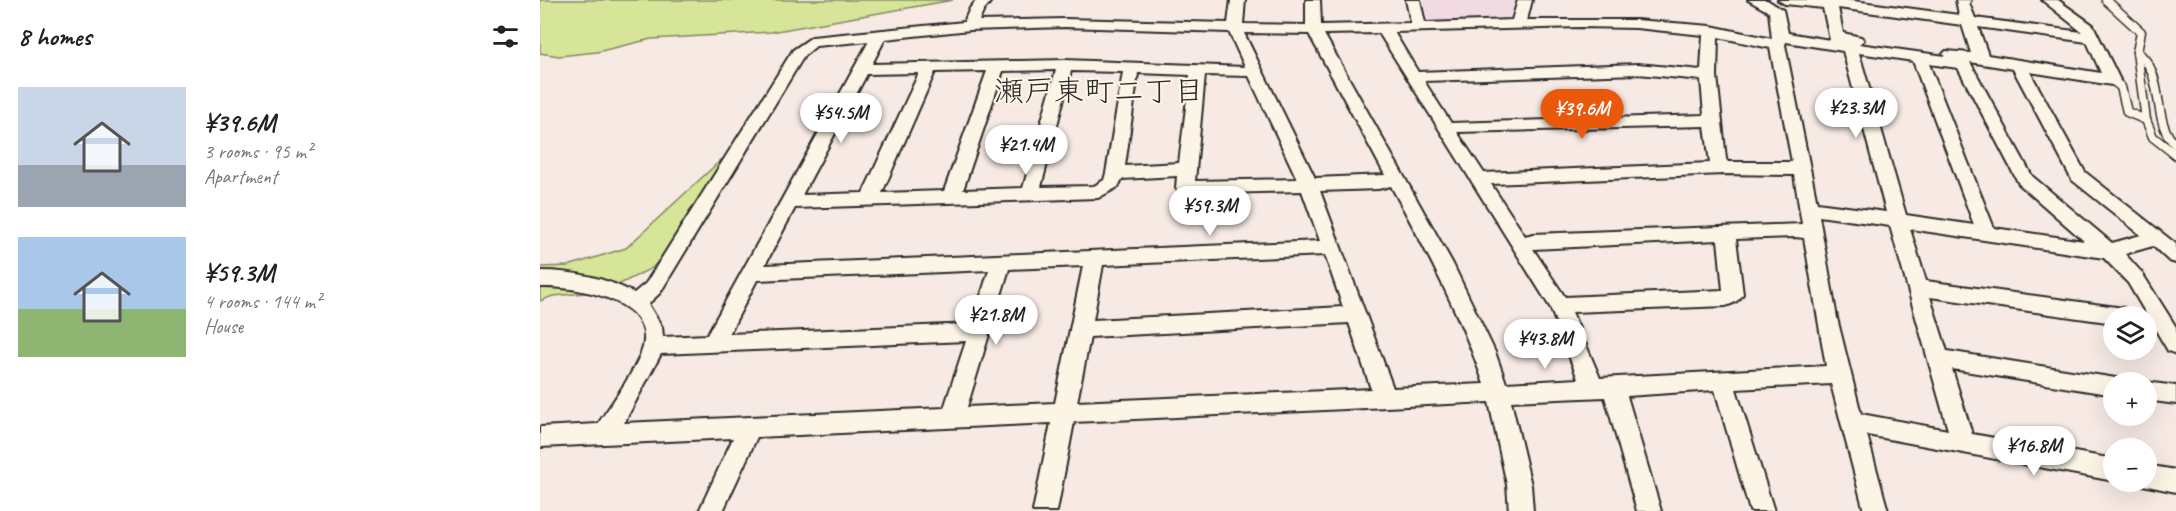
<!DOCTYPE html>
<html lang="en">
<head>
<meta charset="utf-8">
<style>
  body { margin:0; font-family:Caveat,"Klee One",sans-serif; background:#f6f6f6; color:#202124; height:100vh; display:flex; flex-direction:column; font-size:22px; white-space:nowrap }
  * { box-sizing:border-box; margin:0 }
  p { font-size:20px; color:#757577 }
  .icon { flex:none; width:33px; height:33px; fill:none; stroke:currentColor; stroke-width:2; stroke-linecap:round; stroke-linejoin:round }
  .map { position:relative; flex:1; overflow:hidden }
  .drawer { display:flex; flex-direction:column; background:#fff; width:540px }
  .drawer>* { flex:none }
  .controls { position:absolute; left:1563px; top:306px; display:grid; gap:12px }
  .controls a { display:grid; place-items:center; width:54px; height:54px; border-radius:50%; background:#fff; box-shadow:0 6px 24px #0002; font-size:30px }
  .price { position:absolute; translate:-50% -51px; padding:0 14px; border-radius:21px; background:#fff; color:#222; font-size:20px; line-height:39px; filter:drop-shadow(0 2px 3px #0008) }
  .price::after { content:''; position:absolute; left:50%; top:36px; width:18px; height:14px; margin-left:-9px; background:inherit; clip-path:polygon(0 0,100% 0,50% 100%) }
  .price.active { background:#ea580c; color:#fff }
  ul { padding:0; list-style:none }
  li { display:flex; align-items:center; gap:18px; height:150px; padding:0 18px }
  li span { display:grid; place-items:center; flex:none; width:168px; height:120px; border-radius:0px; color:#555 }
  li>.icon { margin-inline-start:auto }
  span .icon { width:72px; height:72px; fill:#fffc; stroke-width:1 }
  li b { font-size:26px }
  h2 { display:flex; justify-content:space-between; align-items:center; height:72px; padding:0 18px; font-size:26px }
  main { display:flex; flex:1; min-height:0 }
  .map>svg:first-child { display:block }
  .built { fill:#f1dae1 }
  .green { fill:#d6e598; stroke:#808862; stroke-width:1.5 }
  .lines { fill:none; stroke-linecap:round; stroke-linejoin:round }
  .service-casing { stroke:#2b2b2b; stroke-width:11 }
  .minor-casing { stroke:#2b2b2b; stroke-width:4 }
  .service { stroke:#fcf5e5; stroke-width:8 }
  .minor { fill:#fcf5e5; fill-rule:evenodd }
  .labels { text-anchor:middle; stroke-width:4.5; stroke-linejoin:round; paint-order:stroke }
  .neighbourhood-label { font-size:30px; fill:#2b2b2b; stroke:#fcf5e5 }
</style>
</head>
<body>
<main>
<section class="drawer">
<h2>8 homes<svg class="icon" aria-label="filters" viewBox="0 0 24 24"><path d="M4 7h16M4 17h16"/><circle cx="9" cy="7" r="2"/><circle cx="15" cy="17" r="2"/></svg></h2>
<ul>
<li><span style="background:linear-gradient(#c9d6e8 65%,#9aa5b1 0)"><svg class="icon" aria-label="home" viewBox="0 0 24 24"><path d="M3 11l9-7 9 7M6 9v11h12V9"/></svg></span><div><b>¥39.6M</b><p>3 rooms · 95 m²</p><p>Apartment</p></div></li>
<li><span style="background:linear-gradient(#a9c7e8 60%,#8fb573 0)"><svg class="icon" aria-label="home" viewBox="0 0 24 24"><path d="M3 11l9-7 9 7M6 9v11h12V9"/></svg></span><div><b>¥59.3M</b><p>4 rooms · 144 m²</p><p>House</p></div></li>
</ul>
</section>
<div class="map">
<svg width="1636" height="511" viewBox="0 0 1636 511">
  <rect width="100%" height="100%" fill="#f7e9e3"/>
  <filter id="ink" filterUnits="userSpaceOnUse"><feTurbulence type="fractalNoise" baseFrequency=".0167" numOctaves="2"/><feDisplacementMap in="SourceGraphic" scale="12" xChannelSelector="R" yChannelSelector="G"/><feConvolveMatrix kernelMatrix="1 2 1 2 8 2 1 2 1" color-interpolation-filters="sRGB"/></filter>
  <g filter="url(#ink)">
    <!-- built -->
    <polygon class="built" points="878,0 979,0 974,17 967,21 889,23 881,19"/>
    <!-- green -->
    <g class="green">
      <polygon points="0,0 413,0 231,32 111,39 57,52 19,56 0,53"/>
      <polygon points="182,159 140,237 112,268 66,291 13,296 0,301 0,267 28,266 86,248"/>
    </g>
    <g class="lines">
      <defs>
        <g id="service">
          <polyline points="1566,0 1601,32 1597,52 1606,120"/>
          <path d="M1597 52C1627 74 1610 122 1636 145"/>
          <polyline points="1572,80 1581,87 1587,112 1606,120 1613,137 1636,155"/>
        </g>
        <g id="minor">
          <path d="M437 0H452L444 10 439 21 525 19 688 23 691 0H705L703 24 766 25V0H780L781 25 871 23 866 0H880L885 23 972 20 978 0H992L987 20H1096L1171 26 1232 39 1229 12 1208 0H1227L1243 10 1248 33 1290 40 1283 8 1245 4 1238 0H1306L1419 15 1416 0H1431L1429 3 1435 18 1542 32 1502 0H1518L1553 25 1580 80 1572 85 1490 72 1545 172 1636 244V263L1629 261 1613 246 1585 254 1602 273 1636 327V354L1628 351 1588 283 1564 258 1370 229 1386 281 1584 308 1591 310 1594 316H1574V323L1390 297 1407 351 1582 379 1583 382H1574V395L1412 369 1432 434 1574 459V481L1327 435 1348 511H1324L1291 384 1196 389 1234 511H1210L1175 390 1087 396 1121 511H1097L1065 397 971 401 991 485 993 511H969L967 485 949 402 534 422 517 511H493L511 423 217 437 183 511H159L193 438 0 447V427L58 424C71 404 97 369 103 347 115 298 32 286 0 287V271C33 271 64 277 94 293L106 283 253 50 272 37 424 22 430 8ZM1298 8 1422 25 1431 53 1406 51 1403 54 1405 56 1319 44 1324 40 1321 37 1303 33ZM525 27 689 32 705 67 525 60 332 64 345 39 430 30ZM1040 27 1096 28 1163 35 1161 70 1098 64 878 72 854 32ZM1438 27 1547 42 1561 73 1448 55ZM704 33 769 34 845 175 775 178ZM839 33 1010 307 1038 379 966 383 955 352 913 264 784 34ZM1178 37 1230 48 1252 162H1188L1186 159 1177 76ZM329 41 167 335 123 337 122 327 108 304 120 293 264 56 276 46ZM1246 42 1303 51 1346 212 1277 203 1245 45ZM1319 53 1373 61 1434 225 1366 215ZM1430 62 1473 69 1532 180 1601 235 1572 243 1492 176ZM1389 64 1418 68 1479 184 1544 241 1454 228ZM516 70 483 188 423 190 463 71ZM447 71 404 191 342 193 395 72ZM531 71 583 72 566 173 564 180 554 186 501 187ZM379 73 323 193 262 195 327 74ZM598 73 650 75 639 163 585 166ZM1098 74 1161 80 1164 115 911 123 884 81ZM665 75 709 76 757 179 655 181ZM1165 126 1170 163 944 173 917 132ZM1183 174 1254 175 1262 224 993 234 985 236 951 184ZM637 176 636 188 639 192 645 194 762 191 780 241 225 265 255 208 558 198 578 187 582 179ZM851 186C886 250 920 314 944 384L853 388 780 191 838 189ZM1279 216 1350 226 1408 430 1321 414 1297 318ZM1255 237 1264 238 1286 366 1060 378 1032 312 1186 306C1194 303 1199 301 1203 294L1196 239ZM1178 240 1183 290 1025 297 993 249ZM785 255 803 307 553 320 563 265ZM543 266 515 403 427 407 469 269ZM449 270 432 324 189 334 217 280ZM809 323 831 389 537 402 550 337ZM426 341 404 408 84 423 121 354Z"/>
          <polygon points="1604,382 1606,382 1636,386 1636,404 1606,400 1606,382"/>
          <polygon points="1606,465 1636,470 1636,492 1598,484 1597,482 1606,482"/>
        </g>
      </defs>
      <!-- service casing -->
      <use href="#service" class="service-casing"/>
      <!-- minor casing -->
      <use href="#minor" class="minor-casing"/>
      <!-- service -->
      <use href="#service" class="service"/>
      <!-- minor -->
      <use href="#minor" class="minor"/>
    </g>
  </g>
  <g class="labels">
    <!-- neighbourhood labels -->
    <g class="neighbourhood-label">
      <text x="559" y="101">瀬戸東町二丁目</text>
    </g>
  </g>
</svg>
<div class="controls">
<a><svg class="icon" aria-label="layers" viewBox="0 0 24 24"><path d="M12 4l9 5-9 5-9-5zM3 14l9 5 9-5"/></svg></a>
<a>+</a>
<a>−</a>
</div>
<b class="price" style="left:1316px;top:139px">¥23.3M</b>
<b class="price active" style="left:1042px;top:140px">¥39.6M</b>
<b class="price" style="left:301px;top:144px">¥54.5M</b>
<b class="price" style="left:486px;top:176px">¥21.4M</b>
<b class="price" style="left:670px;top:237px">¥59.3M</b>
<b class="price" style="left:456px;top:346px">¥21.8M</b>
<b class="price" style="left:1005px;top:370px">¥43.8M</b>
<b class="price" style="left:1494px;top:477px">¥16.8M</b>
</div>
</main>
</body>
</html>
